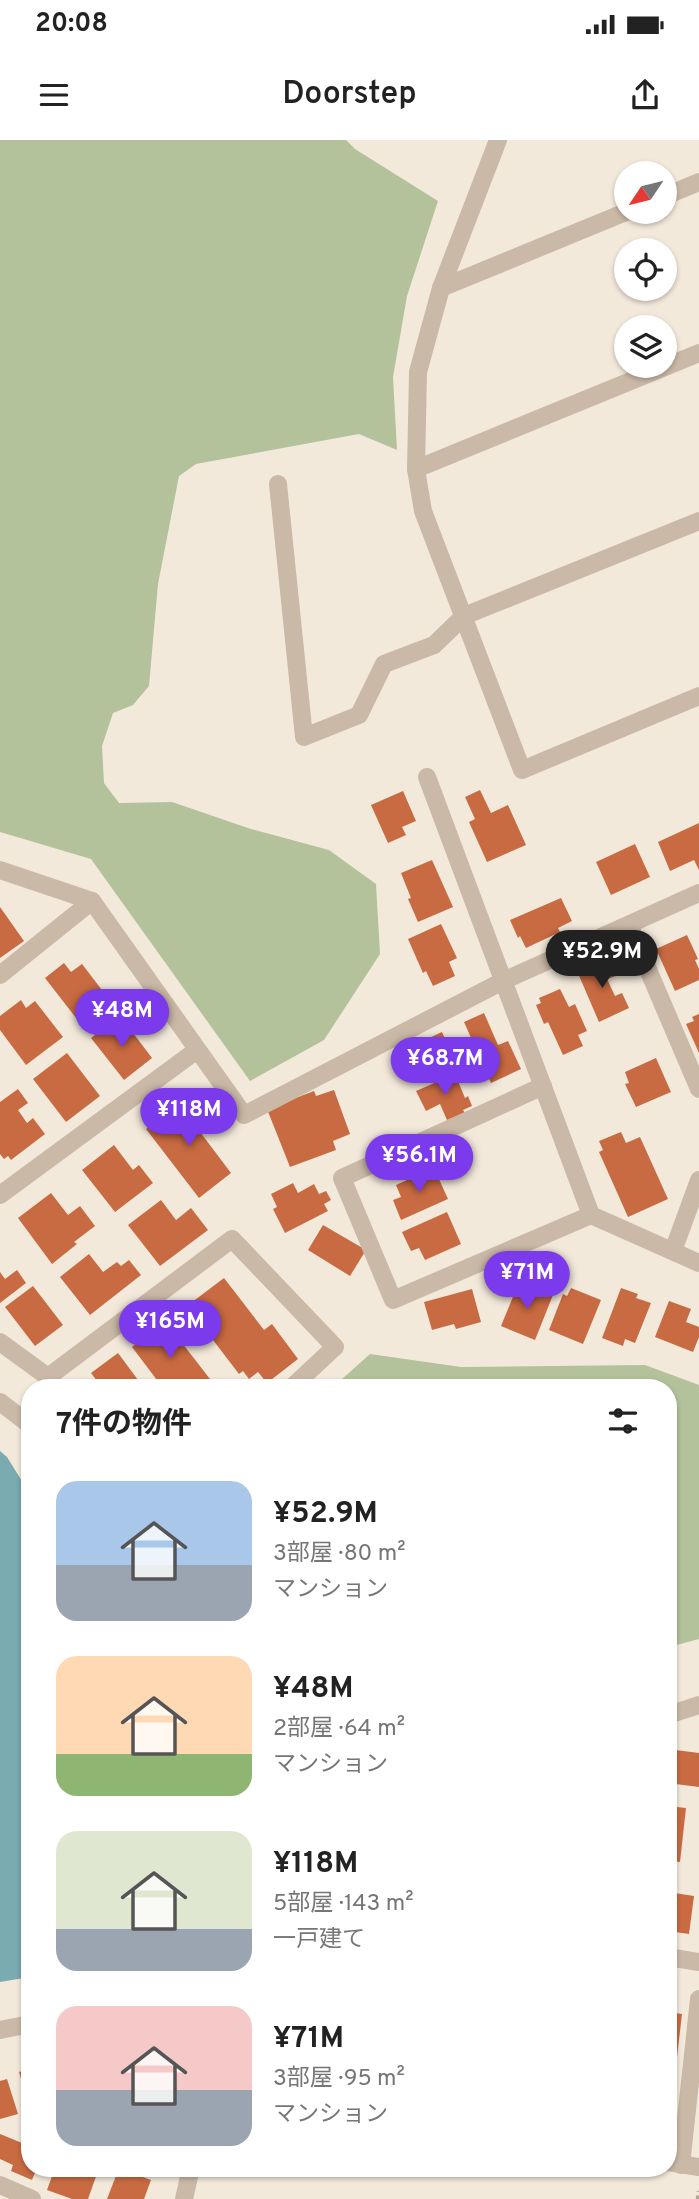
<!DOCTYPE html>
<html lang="ja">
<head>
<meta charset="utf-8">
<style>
  body { margin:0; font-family:Overpass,"Noto Sans JP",sans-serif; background:#f2f2f2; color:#222; height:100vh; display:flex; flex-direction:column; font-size:26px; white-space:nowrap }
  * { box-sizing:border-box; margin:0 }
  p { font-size:23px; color:#767676 }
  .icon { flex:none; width:38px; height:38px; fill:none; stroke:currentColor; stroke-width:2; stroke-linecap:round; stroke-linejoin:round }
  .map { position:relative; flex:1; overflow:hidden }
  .details { position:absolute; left:21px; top:1239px; width:656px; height:798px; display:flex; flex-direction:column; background:#fff; border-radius:28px; box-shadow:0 2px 5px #0004 }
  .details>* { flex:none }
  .needle { width:46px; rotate:235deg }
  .fabs { position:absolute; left:614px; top:21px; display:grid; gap:14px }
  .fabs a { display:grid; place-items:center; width:63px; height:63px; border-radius:50%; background:#fff; box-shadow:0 2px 5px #0004; font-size:35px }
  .price { position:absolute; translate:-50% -60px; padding:0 16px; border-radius:24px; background:#7c3aed; color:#fff; font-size:23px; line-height:46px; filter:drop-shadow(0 2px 4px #0008) }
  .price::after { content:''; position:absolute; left:50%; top:42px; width:21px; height:16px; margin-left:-10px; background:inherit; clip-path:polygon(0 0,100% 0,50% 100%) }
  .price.active { background:#222; color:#fff }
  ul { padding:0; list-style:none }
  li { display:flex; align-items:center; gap:21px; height:175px; padding:0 35px }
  li span { display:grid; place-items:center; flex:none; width:196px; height:140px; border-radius:21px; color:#555 }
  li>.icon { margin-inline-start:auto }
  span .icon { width:84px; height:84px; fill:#fffc; stroke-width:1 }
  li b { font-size:30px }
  h2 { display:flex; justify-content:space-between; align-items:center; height:84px; padding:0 35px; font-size:30px }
  .status { display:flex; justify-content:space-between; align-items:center; height:49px; padding:0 35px; background:#fff; direction:ltr }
  .status svg { height:19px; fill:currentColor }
  header { display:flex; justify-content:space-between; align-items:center; height:91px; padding:0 35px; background:#fff; font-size:32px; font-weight:600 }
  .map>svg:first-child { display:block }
  .green { fill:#b3c29b }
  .water { fill:#79abb1 }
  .building { fill:#c96b42 }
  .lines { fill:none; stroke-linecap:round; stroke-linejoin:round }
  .path { stroke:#b7a391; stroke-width:4.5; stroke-dasharray:3.5 3.5; stroke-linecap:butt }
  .minor { stroke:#cbb9a7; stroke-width:18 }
</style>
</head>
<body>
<div class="status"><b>20:08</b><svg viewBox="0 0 49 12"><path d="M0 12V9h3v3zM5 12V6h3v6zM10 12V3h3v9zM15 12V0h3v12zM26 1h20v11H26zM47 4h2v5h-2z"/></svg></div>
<header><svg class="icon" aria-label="menu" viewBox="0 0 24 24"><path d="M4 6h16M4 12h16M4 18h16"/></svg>Doorstep<svg class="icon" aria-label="share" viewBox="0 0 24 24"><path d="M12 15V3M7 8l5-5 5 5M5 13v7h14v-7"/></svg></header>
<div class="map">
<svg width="699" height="2059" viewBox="0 0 699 2059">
  <rect width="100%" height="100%" fill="#f3e9db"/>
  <!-- green -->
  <g class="green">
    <polygon points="0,0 346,0 355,9 438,61 407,156 393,237 397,310 359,294 196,324 179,336 158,444 149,546 133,565 113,573 102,606 104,643 119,663 172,662 251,689 329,710 376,744 380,814 324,900 250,941 91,719 0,692"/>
    <polygon points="370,1214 461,1227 645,1225 699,1245 699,1499 669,1507 668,1248 332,1248"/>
  </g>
  <!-- water -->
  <polygon class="water" points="0,1311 7,1317 30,1354 30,1837 0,1842"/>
  <!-- building -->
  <g class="building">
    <polygon points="480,650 491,673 508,665 526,705 487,722 469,682 475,679 465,657"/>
    <polygon points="403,651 416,681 402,687 406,695 388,703 371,665"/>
    <polygon points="699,683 699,730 694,720 670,731 658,702"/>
    <polygon points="635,704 650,737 611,755 596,722"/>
    <polygon points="432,720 453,767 418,782 408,759 411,758 401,733"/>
    <polygon points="561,758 572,781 558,788 560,792 526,808 520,796 518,798 510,780"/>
    <polygon points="0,767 24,801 0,818"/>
    <polygon points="441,784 457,818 449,822 455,836 433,846 426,831 423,833 408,799"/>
    <polygon points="687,795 698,819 695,820 699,829 699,840 675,851 656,809"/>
    <polygon points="607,817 616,836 607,839 615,856 622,853 629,868 599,882 577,831"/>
    <polygon points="64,823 71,832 82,824 105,854 100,858 104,864 80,883 45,838"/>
    <polygon points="560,849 569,867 575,864 587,891 578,895 583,906 563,915 548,882 544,884 536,865 541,863 539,858"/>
    <polygon points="21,860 26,868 35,861 63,897 26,925 0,890 0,876"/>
    <polygon points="484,873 498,905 508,901 521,929 491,943 464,882"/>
    <polygon points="699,874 699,913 686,884 694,881 692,877"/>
    <polygon points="116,879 126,892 130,889 152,918 124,940 91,898"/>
    <polygon points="442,892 455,922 410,942 395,909 417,899 418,903"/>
    <polygon points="67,913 100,956 66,982 33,939"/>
    <polygon points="656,918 671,952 636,967 625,944 629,943 625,932"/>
    <polygon points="455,934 465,958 468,956 472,966 463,970 465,973 447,980 440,964 426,971 416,951"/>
    <polygon points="18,949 28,963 18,970 27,983 33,978 45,994 11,1020 8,1016 4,1019 0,1014 0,962"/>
    <polygon points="334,950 350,994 333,1001 336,1010 290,1027 267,969 314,951 316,956"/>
    <polygon points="187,958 203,978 194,984 231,1033 199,1058 146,989"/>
    <polygon points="621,992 626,1003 640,997 668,1059 628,1077 599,1012 603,1010 599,1001"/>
    <polygon points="114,1005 133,1030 139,1025 153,1043 115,1072 82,1030"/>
    <polygon points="434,1028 448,1059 401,1080 393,1060 401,1057 396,1045"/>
    <polygon points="293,1043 298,1053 314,1044 319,1054 326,1051 331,1060 324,1064 328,1071 285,1093 273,1069 277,1067 271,1054"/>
    <polygon points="51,1053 68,1075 80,1066 95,1086 74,1102 77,1104 52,1124 18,1078"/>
    <polygon points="161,1060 176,1080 191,1068 208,1090 160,1126 128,1085"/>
    <polygon points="447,1072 461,1104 425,1120 419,1108 411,1111 402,1092"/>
    <polygon points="323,1085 366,1110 350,1136 308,1110"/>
    <polygon points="89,1114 103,1132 117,1122 121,1126 129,1120 141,1135 90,1175 60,1137"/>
    <polygon points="17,1130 26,1143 0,1163 0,1132 5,1139"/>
    <polygon points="224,1138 264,1190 272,1184 298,1219 267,1243 258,1232 249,1239 243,1231 239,1234 187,1166"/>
    <polygon points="519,1142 553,1155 535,1200 501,1186"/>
    <polygon points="33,1146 63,1185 35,1206 5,1167"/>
    <polygon points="571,1148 601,1160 583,1204 549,1190 563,1154 567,1156"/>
    <polygon points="621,1148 638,1154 636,1158 651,1163 635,1203 625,1199 623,1206 602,1198"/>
    <polygon points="472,1149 481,1182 456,1189 454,1184 432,1190 424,1162"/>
    <polygon points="669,1161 691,1169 686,1182 699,1187 699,1197 693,1212 655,1197"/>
    <polygon points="165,1181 210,1239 199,1248 163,1248 132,1207"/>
    <polygon points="118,1213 144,1248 95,1248 92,1244 97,1241 91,1233"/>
    <polygon points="668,1609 699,1613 699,1647 668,1643"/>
    <polygon points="668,1666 686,1668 680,1722 668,1721"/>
    <polygon points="668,1752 694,1756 689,1794 668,1791"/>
    <polygon points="668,1872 682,1874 677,1917 668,1916"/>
    <polygon points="30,1929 30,1966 29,1966 19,1932"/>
    <polygon points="7,1939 18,1974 0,1979 0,1941"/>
    <polygon points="27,1993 30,1994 30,2028 37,2028 32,2040 11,2031 13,2025 0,2019 0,1994 22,2003"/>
    <polygon points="55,2028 99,2028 88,2059 72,2059 47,2050"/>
    <polygon points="119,2028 151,2040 144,2059 107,2059"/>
  </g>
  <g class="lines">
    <!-- path -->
    <polyline class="path" points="698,2059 699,2051"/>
    <!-- minor -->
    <g class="minor">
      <polyline points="498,0 441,148 418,232 416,329 423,371 522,630 699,556"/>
      <polyline points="665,56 699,42"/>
      <polyline points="441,148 626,72"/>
      <polyline points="416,329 699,213"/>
      <polyline points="278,344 304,597 359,575 384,524 434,505 464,476 699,381"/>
      <polyline points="427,637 591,1075 699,1123"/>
      <polyline points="0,730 92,761 244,975 503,841 699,753"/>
      <polyline points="629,785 699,949"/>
      <polyline points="0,835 92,761"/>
      <polyline points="543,946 342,1038 393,1160 591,1075"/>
      <polyline points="0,1055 197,910"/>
      <polyline points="673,1111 699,1040"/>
      <polyline points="0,1202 48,1237 56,1248"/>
      <polyline points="48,1237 232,1099 335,1207 291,1248"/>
      <polyline points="0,1262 30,1285"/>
      <polyline points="668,1575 699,1565"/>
      <polyline points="668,1817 699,1822"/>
      <polyline points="0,1890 30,1884"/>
      <polyline points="668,2022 699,2027"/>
      <polyline points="681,2025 699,1859"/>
      <polyline points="0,2045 32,2059"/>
      <polyline points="184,2059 191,2028"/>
    </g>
  </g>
</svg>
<div class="fabs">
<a><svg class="needle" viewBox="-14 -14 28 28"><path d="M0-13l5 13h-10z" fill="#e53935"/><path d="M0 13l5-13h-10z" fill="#767676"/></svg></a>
<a><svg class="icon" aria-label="locate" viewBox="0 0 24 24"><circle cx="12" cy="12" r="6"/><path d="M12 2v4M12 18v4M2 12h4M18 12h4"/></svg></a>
<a><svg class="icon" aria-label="layers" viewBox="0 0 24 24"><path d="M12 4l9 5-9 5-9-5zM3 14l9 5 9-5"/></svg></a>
</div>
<b class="price active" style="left:602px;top:850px">¥52.9M</b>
<b class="price" style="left:122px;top:909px">¥48M</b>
<b class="price" style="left:445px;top:957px">¥68.7M</b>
<b class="price" style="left:189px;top:1008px">¥118M</b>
<b class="price" style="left:419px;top:1054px">¥56.1M</b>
<b class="price" style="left:527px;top:1171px">¥71M</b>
<b class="price" style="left:170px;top:1220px">¥165M</b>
<section class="details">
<h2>7件の物件<svg class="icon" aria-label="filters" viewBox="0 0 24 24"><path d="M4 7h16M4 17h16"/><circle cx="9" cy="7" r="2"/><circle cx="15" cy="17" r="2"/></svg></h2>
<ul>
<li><span style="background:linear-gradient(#a9c7e8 60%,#9aa5b1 0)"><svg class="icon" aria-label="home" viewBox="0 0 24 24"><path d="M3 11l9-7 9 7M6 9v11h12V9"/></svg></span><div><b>¥52.9M</b><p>3部屋 · 80 m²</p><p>マンション</p></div></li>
<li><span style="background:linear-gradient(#ffd9b3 70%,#8fb573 0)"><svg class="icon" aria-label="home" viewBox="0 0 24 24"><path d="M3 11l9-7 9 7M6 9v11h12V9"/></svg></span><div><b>¥48M</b><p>2部屋 · 64 m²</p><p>マンション</p></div></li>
<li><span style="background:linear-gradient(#dfe7d0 70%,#9aa5b1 0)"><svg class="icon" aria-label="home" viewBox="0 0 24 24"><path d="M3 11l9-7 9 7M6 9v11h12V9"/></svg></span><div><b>¥118M</b><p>5部屋 · 143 m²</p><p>一戸建て</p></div></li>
<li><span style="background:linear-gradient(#f6c9c9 60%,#9aa5b1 0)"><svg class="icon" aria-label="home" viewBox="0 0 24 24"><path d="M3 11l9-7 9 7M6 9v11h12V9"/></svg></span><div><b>¥71M</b><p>3部屋 · 95 m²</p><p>マンション</p></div></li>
</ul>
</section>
</div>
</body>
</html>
